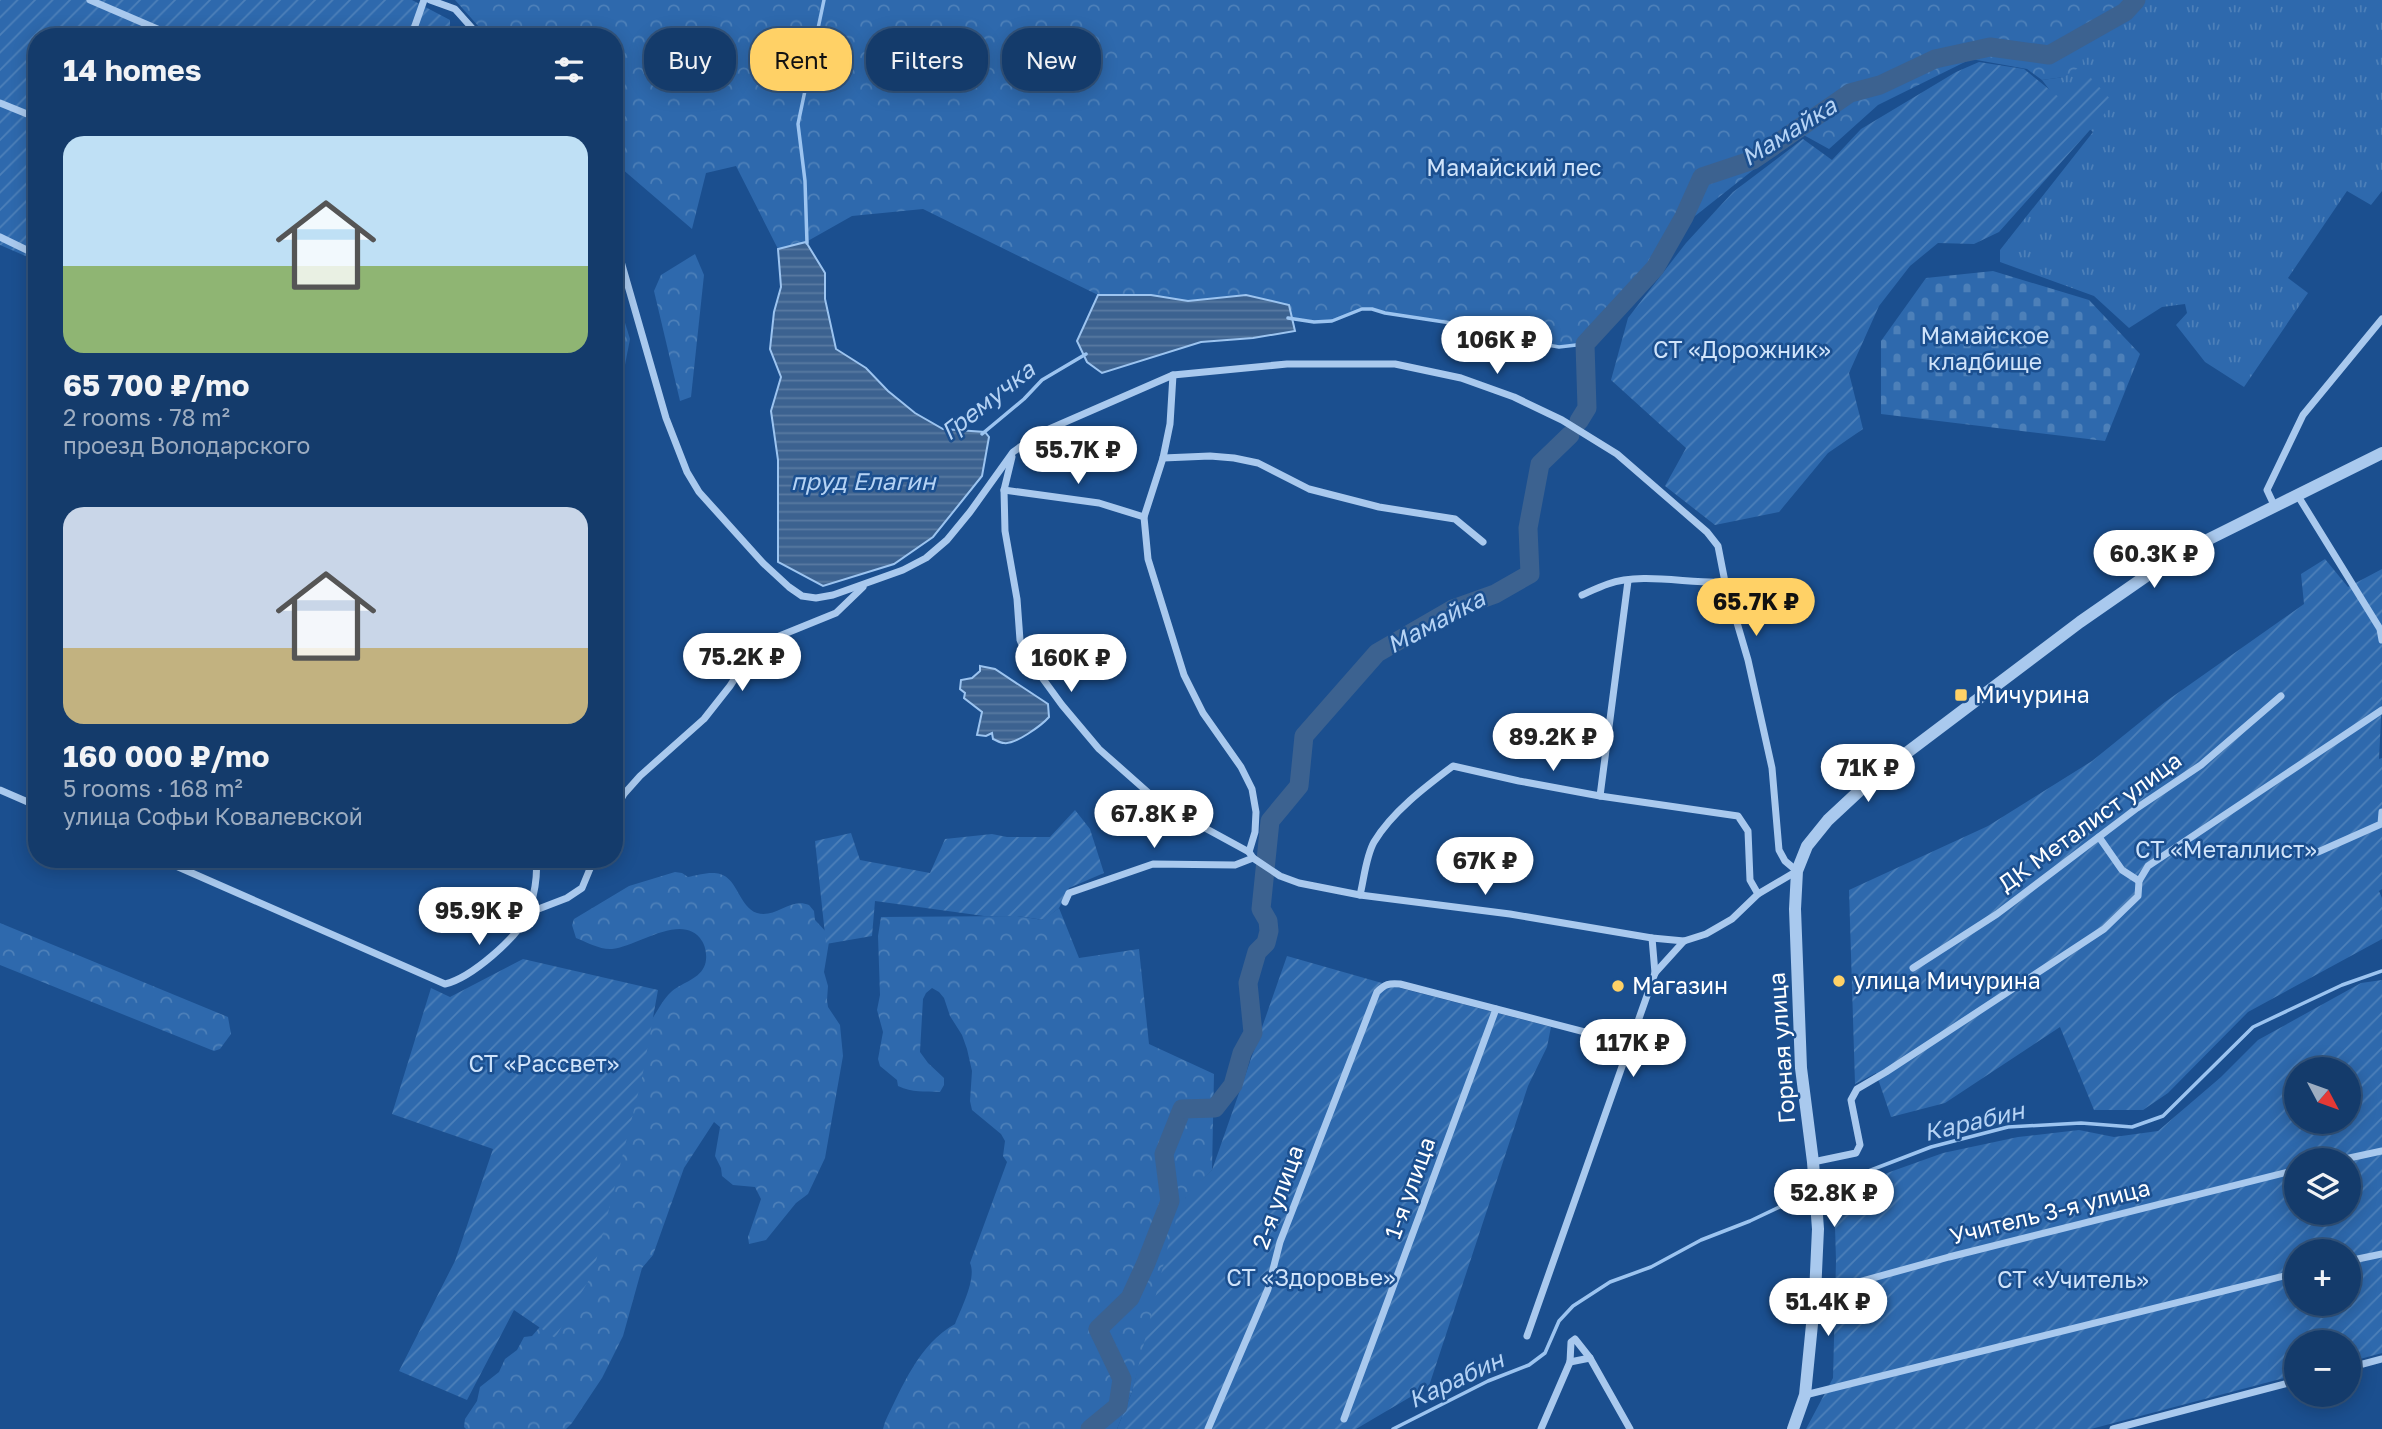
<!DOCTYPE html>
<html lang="en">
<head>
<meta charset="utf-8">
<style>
  body { margin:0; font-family:"Golos Text",sans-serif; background:#214673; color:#f1f3f6; height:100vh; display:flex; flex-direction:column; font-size:26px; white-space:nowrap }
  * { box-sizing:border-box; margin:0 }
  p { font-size:23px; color:#9dadc1 }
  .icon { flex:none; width:38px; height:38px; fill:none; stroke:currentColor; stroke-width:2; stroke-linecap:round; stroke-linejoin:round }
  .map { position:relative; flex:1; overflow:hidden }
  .panel { position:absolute; left:28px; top:28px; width:595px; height:840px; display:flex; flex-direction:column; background:#143b6b; border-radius:28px; box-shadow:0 4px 18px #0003,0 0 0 2px #33557e }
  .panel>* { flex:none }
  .top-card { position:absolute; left:644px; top:28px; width:665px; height:63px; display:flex; gap:14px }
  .needle { width:46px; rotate:131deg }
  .fabs { position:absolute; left:2284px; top:1057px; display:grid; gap:14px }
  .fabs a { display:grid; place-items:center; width:77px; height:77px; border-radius:50%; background:#143b6b; box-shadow:0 4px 18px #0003,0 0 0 2px #33557e; font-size:35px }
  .price { position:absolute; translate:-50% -60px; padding:0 16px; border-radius:24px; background:#fff; color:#222; font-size:23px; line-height:46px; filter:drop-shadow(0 2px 4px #0008) }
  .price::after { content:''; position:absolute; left:50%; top:42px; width:21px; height:16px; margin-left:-10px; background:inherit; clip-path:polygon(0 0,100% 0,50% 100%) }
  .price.selected { background:#ffd166; color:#111 }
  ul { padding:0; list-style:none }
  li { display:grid; align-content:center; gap:14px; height:371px; padding:0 35px }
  li span { display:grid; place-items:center; height:217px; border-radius:21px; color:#555 }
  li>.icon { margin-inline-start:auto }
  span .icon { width:126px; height:126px; fill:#fffc; stroke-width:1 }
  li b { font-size:30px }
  h2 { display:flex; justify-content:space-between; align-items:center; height:84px; padding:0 35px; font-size:30px }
  .tag { padding:0 24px; border-radius:28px; background:#143b6b; box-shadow:0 4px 18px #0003,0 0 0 2px #33557e; font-size:24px; line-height:63px }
  .tag.selected { background:#ffd166; color:#111 }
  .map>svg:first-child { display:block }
  .grass { fill:url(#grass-tufts) }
  .forest { fill:url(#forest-crowns) }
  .cemetery { fill:url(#cemetery-stones) }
  .garden { fill:url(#garden-furrows); fill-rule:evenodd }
  .water { fill:url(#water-rules); stroke:#9cc4f0; stroke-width:2 }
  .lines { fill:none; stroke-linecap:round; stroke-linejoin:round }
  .stream { stroke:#9cc4f0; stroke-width:3.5 }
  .river { stroke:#3c6290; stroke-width:19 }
  .minor { stroke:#a9c9ee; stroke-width:7 }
  .tertiary { stroke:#a9c9ee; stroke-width:12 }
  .poi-dot { fill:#ffd166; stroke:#1b4f8f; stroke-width:2.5 }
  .labels { text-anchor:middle; stroke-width:5; stroke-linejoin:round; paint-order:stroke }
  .park-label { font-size:23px; fill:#cfe3fa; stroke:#1b4f8f }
  .poi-label { font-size:23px; fill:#fff; stroke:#1b4f8f; text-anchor:start }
  .street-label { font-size:23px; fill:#fff; stroke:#1b4f8f }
  .water-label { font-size:24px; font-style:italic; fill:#b5d3f5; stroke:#1b4f8f }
</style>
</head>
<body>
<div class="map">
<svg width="2382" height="1429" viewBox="0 0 2382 1429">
  <defs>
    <pattern id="grass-tufts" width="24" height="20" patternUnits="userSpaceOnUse" patternTransform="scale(1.75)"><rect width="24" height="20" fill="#2e69ad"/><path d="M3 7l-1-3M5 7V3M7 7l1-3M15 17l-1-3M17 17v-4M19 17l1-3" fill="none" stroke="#4d80b9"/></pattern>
    <pattern id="forest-crowns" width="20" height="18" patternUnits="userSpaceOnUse" patternTransform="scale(1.75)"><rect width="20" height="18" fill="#2e69ad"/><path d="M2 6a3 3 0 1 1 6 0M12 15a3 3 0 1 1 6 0" fill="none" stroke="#4d80b9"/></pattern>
    <pattern id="cemetery-stones" width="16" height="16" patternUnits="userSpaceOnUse" patternTransform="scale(1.75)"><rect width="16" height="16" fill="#2e69ad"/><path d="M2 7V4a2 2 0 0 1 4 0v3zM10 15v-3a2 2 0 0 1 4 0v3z" fill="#4d80b9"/></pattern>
    <pattern id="garden-furrows" width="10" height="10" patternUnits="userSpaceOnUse" patternTransform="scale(1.75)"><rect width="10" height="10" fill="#2e69ad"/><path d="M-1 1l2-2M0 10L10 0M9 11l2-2" fill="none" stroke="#4d80b9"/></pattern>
    <pattern id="water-rules" width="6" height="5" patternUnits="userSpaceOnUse" patternTransform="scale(1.75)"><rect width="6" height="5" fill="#3c6290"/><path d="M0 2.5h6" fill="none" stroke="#597aa1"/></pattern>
  </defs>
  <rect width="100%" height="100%" fill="#1b4f8f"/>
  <!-- grass -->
  <polygon class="grass" points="2143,0 2382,0 2382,191 2371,205 2347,191 2288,278 2308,293 2244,387 2205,362 2176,325 2187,313 2185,304 2162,307 2129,328 2094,296 2000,262 2000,250 2093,132 2064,109 2042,80 2064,77 2081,45 2130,15"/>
  <!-- forest -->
  <g class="forest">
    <polygon points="455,0 2143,0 2130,15 2081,45 2083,65 2064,77 2042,80 2027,69 1971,59 1878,105 1829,149 1800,133 1690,220 1583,343 1559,347 1473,332 1451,323 1385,313 1372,309 1362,309 1332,321 1314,322 1292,318 1289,305 1246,295 1188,301 1151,295 1098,295 923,209 852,216 806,242 778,249 736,166 706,173 692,229 614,162 614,37 488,37"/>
    <polygon points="695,254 704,275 691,397 680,401 654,291 661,275"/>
    <polygon points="614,287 630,339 614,421"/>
    <path d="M675 872 682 873 688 877C697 875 711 871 720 874 738 879 739 907 757 913 775 919 790 897 809 905L814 911 815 920 830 936 824 972 828 986 827 1000 828 1007 840 1025 843 1056 825 1158 808 1194 796 1203 766 1240 749 1244 748 1237 761 1199 755 1187 733 1185 722 1176 721 1168 715 1156 720 1127 714 1122 684 1168 653 1255 642 1268 623 1336 602 1378 572 1423 566 1429H466L464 1427 465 1419 477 1401 480 1387 499 1372 505 1359 517 1350 524 1337 532 1336 546 1320 646 1028C653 1019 663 999 670 993 680 983 698 980 704 967 708 959 706 947 702 941 683 911 637 947 612 949 601 950 586 942 576 938L572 925 574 919 629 886Z"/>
    <path d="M1059 908 1079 958 1139 949 1149 1044 1214 1074 1212 1170 1186 1197 1132 1392 1117 1429H883L885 1422C902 1387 919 1344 955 1324 961 1309 977 1278 970 1263L1007 1162 1003 1156 1005 1141 1001 1134 972 1110 970 1101 972 1071 967 1049 962 1035 950 1016 944 998 939 992 932 988 926 993 923 999 920 1052 928 1063 944 1078V1085L940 1092C924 1091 913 1093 898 1086L897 1080 880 1066 878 1059 883 1032 877 1010 880 995 878 936 881 917 1017 916 1043 920Z"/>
    <polygon points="0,923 228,1017 231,1034 220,1049 214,1051 0,965"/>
  </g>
  <!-- cemetery -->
  <polygon class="cemetery" points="1993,271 2089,300 2140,354 2105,441 1881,414 1881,341 1926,278"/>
  <!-- garden -->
  <g class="garden">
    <polygon points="0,0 412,0 450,20 450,37 37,37 37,261 0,245"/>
    <polygon points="1979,62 2024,69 2060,98 2090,77 2114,103 1999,232 1974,244 1938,243 1910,266 1879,306 1849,373 1863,429 1828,453 1779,512 1715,525 1665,486 1686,448 1611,380 1628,318 1686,243 1733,192 1803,139 1832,160 1861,129 1956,72"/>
    <polygon points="2325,559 2348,587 2382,569 2382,699 2379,759 2382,758 2382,889 2379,891 2382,898 2382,939 2248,1012 2168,1093 2143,1110 2094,1110 2060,1027 1945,1103 1891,1117 1876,1073 1855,1084 1849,890 1988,826 2092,761 2165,702 2304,604 2301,574"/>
    <polygon points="1075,810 1090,829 1104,873 1069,888 1059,908 1044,920 1017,916 984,916 875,901 872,936 826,944 815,841 851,833 860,860 930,873 945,839 992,834 1007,837 1050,837"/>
    <polygon points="1287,956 1396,987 1551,1027 1547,1047 1528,1086 1429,1386 1356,1429 1117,1429 1132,1392 1168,1246 1186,1196 1212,1170"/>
    <polygon points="523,959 658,990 642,1078 593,1273 555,1338 514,1310 467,1400 399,1371 455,1261 493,1149 392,1114 431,988 450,997"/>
    <path d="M2382 980V1353L2349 1362 2348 1342H2296V1375L2091 1429H1806L1833 1378 1836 1261 1834 1192 1943 1153 2018 1137 2079 1130 2114 1137 2158 1131 2221 1077 2258 1040 2361 983ZM2296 1069H2348V1122H2296ZM2296 1160H2348V1213H2296ZM2296 1251H2348V1304H2296Z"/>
  </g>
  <!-- water -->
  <g class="water">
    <polygon points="806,242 825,273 825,299 836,349 866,368 888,391 915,413 943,429 985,432 989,437 982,476 933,537 894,564 823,586 778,562 778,460 771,411 781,377 770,349 774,312 781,287 778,249"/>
    <polygon points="1098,295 1151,295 1188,301 1246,295 1289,305 1295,331 1253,338 1201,342 1102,373 1087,362 1077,341"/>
    <path d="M980 666 995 669 1048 704 1049 717C1042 725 1015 745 1004 743 1000 743 996 740 993 739L992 733 986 736 977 735 982 712 964 698 965 693 960 689 961 680 972 678 980 671Z"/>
  </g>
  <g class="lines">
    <!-- stream -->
    <g class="stream">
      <polyline points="807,243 805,181 798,124 824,0"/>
      <polyline points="1288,318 1314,322 1332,321 1362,309 1372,309 1385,313 1451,323 1473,332 1559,347 1585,344"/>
      <polyline points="982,434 1024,399 1042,380 1086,354"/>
      <polyline points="1819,1190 1931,1147 2008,1127 2081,1123 2132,1127 2163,1116 2253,1027 2342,985 2382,971"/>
      <polyline points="1393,1429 1488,1381 1529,1365 1545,1353 1559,1321 1573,1306 1610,1282 1651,1267 1701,1240 1750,1221 1811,1192"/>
    </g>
    <!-- river -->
    <g class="river">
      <polyline points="1579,421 1587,408 1585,344 1655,268 1684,217 1702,177 1753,160 1850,93 1880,85 1935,59 1990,47 2049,55 2125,12 2136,0"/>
      <polyline points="1090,1429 1118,1406 1122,1379 1098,1329 1130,1298 1146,1263 1170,1201 1164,1154 1182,1109 1215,1108 1233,1085 1242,1053 1253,1033 1248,983 1257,952 1266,943 1269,931 1268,921 1261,909 1270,821 1299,786 1304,736 1377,653 1453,609 1495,594 1530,574 1528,528 1540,464 1570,435"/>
    </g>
    <!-- minor -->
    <g class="minor">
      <polyline points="90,0 176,37"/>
      <polyline points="430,0 455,9 480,37"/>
      <polyline points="411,37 424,0"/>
      <polyline points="0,103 37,118"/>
      <polyline points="0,237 37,255"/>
      <polyline points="614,237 666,418 687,472 699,492 763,563 789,587 802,596 816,598 833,595 903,570 926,558 947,540 970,512 1013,452 1040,433 1173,375 1287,364 1395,364 1461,378 1514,397 1562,420 1617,454 1707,532 1718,546 1725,582"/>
      <polyline points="1173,375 1170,424 1163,458 1144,517 1148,559 1184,675 1203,713 1241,767 1252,789 1256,812 1255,832 1249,852"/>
      <polyline points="1012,457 1004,490 1005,531 1017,599 1020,640 1027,657 1062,705 1099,749 1151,795 1194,822 1249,852 1253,858"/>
      <polyline points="1163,458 1210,456 1234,458 1258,463 1309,489 1379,507 1455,519 1483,542"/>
      <polyline points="1004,490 1099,503 1144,517"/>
      <polyline points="2298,496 2380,629 2382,640"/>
      <polyline points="2275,507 2267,490 2303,415 2382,319"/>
      <polyline points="0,790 37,806"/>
      <polyline points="1600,796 1628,581"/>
      <polyline points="614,811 624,794 640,776 704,719 730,686 750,655 767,641 836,613 863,587"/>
      <polyline points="2099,837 2122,870 2139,881"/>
      <polyline points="2318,852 2381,824 2382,812"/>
      <path d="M160 859 445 984C471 978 517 938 528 914 534 898 538 875 536 859"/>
      <path d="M1360 895C1364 879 1366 856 1374 842 1392 812 1425 787 1453 766L1519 781 1600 796 1738 816 1748 831 1750 880 1758 894"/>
      <polyline points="1065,902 1069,893 1153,864 1235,865 1253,858 1280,876 1299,883 1360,895 1510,914 1652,938 1684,941"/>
      <polyline points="528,913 567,898 582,888 594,859"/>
      <polyline points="1652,938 1655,973"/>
      <polyline points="1913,968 1997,914 2137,808 2201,765 2281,696"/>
      <polyline points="2340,1160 2382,1151"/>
      <polyline points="1813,1162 1856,1153 1860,1145 1851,1100 1857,1089 1886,1072 2104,929 2138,896 2139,881 2148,866 2382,710"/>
      <polyline points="2348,1261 2382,1254"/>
      <polyline points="1815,1294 1949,1257 2296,1170"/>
      <path d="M1527 1336 1655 973 1684 941 1706 934 1732 919 1758 894 1797 871 1785 861 1779 850 1772 768 1748 660 1725 582C1689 584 1642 572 1608 584 1599 587 1591 591 1582 595"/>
      <polyline points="1570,1362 1590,1358"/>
      <polyline points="2348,1368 2382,1359"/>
      <polyline points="1805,1395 2296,1273"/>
      <polyline points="1344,1419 1496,1009"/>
      <path d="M1208 1429 1268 1289 1280 1242 1377 992C1385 984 1389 983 1400 984L1631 1044"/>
      <polyline points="1541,1429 1570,1362 1571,1342 1575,1339 1590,1358 1630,1429"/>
      <polyline points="2113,1429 2296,1381"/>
    </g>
    <!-- tertiary -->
    <polyline class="tertiary" points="1793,1429 1805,1395 1815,1294 1818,1229 1813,1162 1801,1068 1795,909 1797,871 1807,846 1828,820 1872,779 2080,622 2175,556 2382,453"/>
  </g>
  <!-- markers -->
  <g class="poi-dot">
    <rect x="1954" y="688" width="14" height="14" rx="3.5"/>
    <circle cx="1839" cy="981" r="7"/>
    <circle cx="1618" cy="986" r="7"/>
  </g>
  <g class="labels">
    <!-- park labels -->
    <g class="park-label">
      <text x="1514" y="176">Мамайский лес</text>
      <text x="1985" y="344">Мамайское<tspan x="1985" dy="26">кладбище</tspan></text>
      <text x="1742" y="358">СТ «Дорожник»</text>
      <text x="2226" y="858">СТ «Металлист»</text>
      <text x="544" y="1072">СТ «Рассвет»</text>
      <text x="1311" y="1286">СТ «Здоровье»</text>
      <text x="2073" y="1288">СТ «Учитель»</text>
    </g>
    <!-- poi labels -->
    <g class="poi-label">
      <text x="1975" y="703">Мичурина</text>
      <text x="1853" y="989">улица Мичурина</text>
      <text x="1632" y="994">Магазин</text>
    </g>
    <!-- street labels -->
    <g class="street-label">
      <text transform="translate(2090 822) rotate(-36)" y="8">ДК Металист улица</text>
      <text transform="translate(1782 1048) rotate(-94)" y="8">Горная улица</text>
      <text transform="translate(1410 1188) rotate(-70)" y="8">1-я улица</text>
      <text transform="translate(1278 1197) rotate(-70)" y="8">2-я улица</text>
      <text transform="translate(2050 1212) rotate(-14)" y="8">Учитель 3-я улица</text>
    </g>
    <!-- water labels -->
    <g class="water-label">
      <text transform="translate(1789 132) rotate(-32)" y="8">Мамайка</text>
      <text transform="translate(988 401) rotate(-38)" y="8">Гремучка</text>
      <text x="863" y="490">пруд Елагин</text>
      <text transform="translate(1436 622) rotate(-28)" y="8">Мамайка</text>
      <text transform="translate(1974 1122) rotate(-13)" y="8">Карабин</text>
      <text transform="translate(1456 1380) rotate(-25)" y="8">Карабин</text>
    </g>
  </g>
</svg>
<div class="fabs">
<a><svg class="needle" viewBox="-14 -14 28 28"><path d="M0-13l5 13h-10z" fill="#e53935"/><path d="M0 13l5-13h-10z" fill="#9dadc1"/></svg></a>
<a><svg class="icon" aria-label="layers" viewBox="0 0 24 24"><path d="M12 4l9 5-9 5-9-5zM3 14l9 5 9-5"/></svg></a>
<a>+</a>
<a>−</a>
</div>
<b class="price" style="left:1497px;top:376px">106K ₽</b>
<b class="price" style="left:1078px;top:486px">55.7K ₽</b>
<b class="price" style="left:2154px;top:590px">60.3K ₽</b>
<b class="price selected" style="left:1756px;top:638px">65.7K ₽</b>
<b class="price" style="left:742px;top:693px">75.2K ₽</b>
<b class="price" style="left:1071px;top:694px">160K ₽</b>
<b class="price" style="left:1553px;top:773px">89.2K ₽</b>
<b class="price" style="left:1868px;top:804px">71K ₽</b>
<b class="price" style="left:1154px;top:850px">67.8K ₽</b>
<b class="price" style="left:1485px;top:897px">67K ₽</b>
<b class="price" style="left:479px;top:947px">95.9K ₽</b>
<b class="price" style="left:1633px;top:1079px">117K ₽</b>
<b class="price" style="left:1834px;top:1229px">52.8K ₽</b>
<b class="price" style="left:1828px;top:1338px">51.4K ₽</b>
<div class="top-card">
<a class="tag">Buy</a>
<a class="tag selected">Rent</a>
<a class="tag">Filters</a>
<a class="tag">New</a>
</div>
<section class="panel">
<h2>14 homes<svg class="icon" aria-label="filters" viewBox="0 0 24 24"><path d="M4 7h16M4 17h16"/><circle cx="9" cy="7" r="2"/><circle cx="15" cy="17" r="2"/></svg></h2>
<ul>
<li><span style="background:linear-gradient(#bfe0f5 60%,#8fb573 0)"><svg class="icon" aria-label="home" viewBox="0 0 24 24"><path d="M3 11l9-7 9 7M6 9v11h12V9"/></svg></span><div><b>65 700 ₽/mo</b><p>2 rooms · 78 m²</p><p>проезд Володарского</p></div></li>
<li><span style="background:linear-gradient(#c9d6e8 65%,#c2b280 0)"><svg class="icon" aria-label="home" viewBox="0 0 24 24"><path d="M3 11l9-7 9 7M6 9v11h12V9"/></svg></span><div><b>160 000 ₽/mo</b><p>5 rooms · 168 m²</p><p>улица Софьи Ковалевской</p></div></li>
</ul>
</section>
</div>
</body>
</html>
